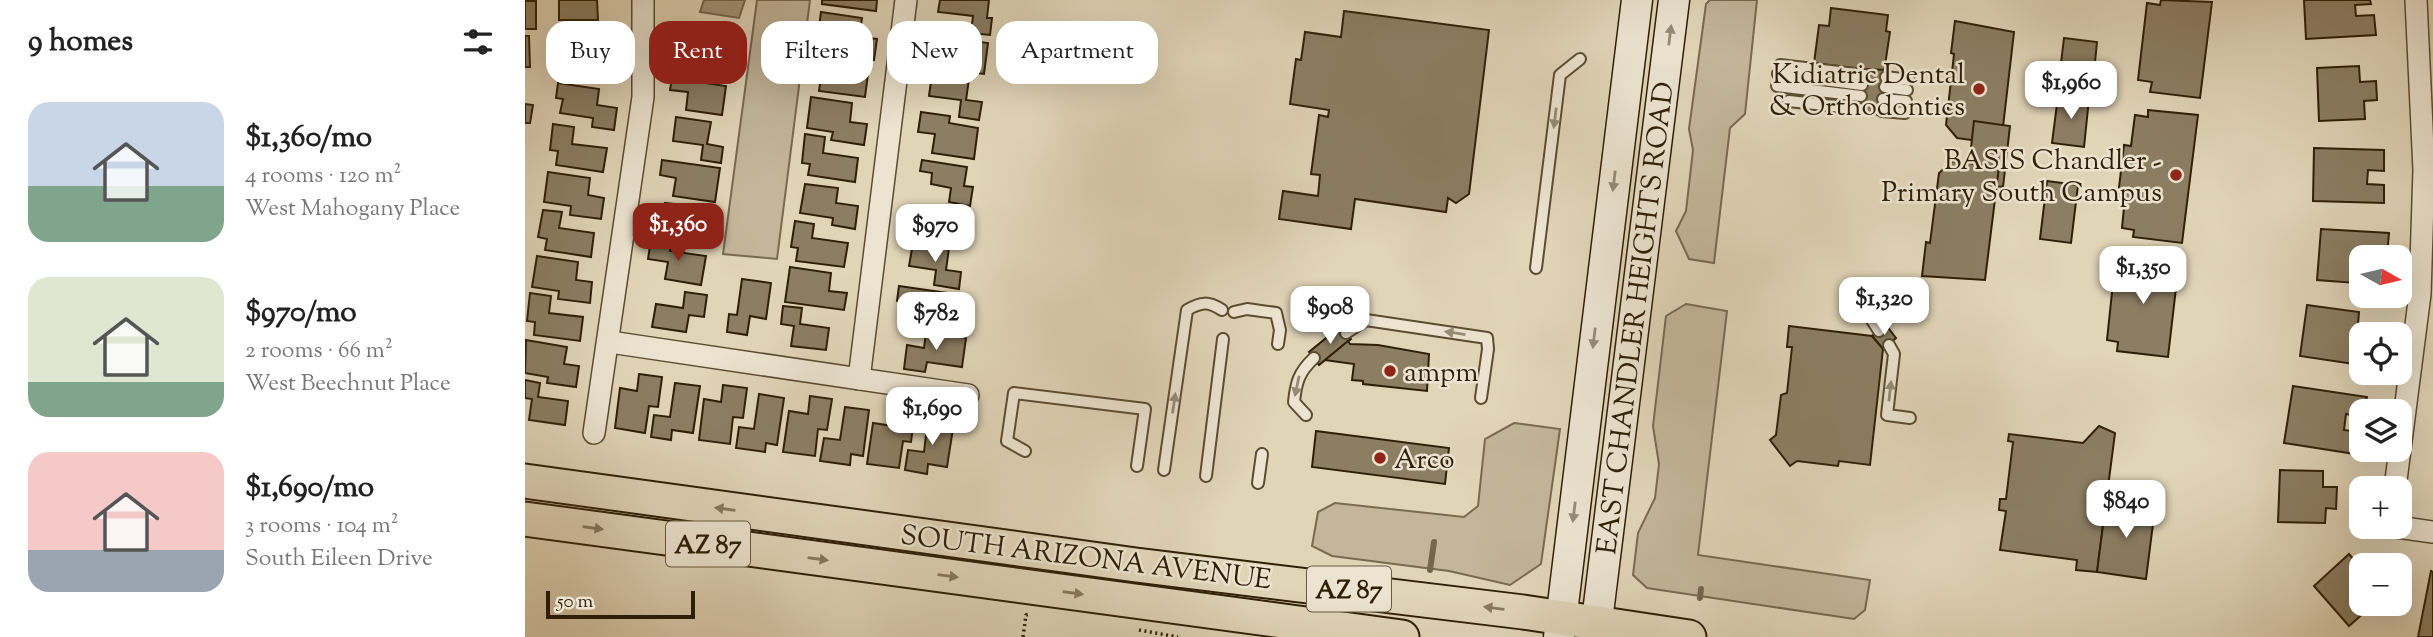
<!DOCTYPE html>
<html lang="en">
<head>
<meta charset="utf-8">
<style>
  body { margin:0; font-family:"Sorts Mill Goudy",serif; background:#f6f6f6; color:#222; height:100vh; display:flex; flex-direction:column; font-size:26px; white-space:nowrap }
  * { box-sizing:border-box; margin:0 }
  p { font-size:23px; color:#767676 }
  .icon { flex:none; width:38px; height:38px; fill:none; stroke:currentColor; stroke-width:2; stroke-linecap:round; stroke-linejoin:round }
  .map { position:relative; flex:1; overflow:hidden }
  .panel { display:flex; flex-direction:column; background:#fff; width:525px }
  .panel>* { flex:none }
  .hud { position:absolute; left:21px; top:21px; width:665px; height:63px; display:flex; gap:14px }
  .needle { width:46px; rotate:98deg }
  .controls { position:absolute; left:1824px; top:245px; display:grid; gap:14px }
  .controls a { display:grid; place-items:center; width:63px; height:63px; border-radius:14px; background:#fff; box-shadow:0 7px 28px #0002; font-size:35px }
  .scale { position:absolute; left:21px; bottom:18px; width:149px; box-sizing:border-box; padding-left:7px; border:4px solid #2f1f06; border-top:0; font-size:19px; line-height:24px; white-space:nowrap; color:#2f1f06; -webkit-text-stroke:5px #ece4d1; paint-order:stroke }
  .price { position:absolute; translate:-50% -60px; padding:0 16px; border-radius:14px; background:#fff; color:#222; font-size:23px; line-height:46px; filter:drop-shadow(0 2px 4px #0008) }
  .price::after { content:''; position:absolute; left:50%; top:42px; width:21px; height:16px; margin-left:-10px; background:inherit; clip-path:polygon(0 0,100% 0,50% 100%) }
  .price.current { background:#8f2418; color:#fff }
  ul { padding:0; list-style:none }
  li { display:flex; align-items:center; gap:21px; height:175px; padding:0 28px }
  li span { display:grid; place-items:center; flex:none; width:196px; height:140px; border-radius:21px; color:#555 }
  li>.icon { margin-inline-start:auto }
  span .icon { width:84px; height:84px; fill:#fffc; stroke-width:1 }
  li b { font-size:30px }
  h2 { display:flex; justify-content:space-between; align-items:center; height:84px; padding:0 28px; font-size:30px }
  .pill { padding:0 24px; border-radius:21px; background:#fff; box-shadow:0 7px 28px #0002; font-size:24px; line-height:63px }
  .pill.current { background:#8f2418; color:#fff }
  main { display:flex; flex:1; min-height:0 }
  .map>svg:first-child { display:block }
  .green { fill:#c3b69a; stroke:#796a50; stroke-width:2 }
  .water { fill:#a4977b; stroke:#75674c; stroke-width:2 }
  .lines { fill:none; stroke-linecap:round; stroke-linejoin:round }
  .stream { stroke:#75674c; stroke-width:6 }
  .building { fill:#8c7e63; stroke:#2f1f06; stroke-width:2 }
  .service-casing { stroke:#5c4c32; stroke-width:14 }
  .minor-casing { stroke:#5c4c32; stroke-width:24 }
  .secondary-casing { stroke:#2f1f06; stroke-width:33 }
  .primary-casing { stroke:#2f1f06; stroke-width:37 }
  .path { stroke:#2f1f06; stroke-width:3.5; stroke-dasharray:2 3.5; stroke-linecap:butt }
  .service { stroke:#ece4d1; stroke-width:10 }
  .minor { stroke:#ece4d1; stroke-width:21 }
  .secondary { stroke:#ece4d1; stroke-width:30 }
  .primary { stroke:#e1d5b8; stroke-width:33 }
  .oneway { fill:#978b76 }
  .oneway2 { fill:#887a5f }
  .poi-dot { fill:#8f2418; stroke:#ece4d1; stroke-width:2.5 }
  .labels { text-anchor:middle; stroke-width:5; stroke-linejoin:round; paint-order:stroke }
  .shield { fill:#ece4d1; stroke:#685a43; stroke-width:2 }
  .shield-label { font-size:26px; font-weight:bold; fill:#2f1f06 }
  .poi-label { font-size:28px; fill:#2f1f06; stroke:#ece4d1; text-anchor:end }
  .street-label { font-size:28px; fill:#2f1f06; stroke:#ece4d1 }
</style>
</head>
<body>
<main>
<section class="panel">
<h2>9 homes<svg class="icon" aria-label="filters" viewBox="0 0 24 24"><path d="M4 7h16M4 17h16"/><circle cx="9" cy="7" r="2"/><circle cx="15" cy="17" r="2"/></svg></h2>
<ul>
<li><span style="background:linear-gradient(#c9d6e8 60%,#7fa58c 0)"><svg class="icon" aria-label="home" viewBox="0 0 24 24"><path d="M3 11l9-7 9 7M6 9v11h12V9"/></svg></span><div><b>$1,360/mo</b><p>4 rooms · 120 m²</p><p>West Mahogany Place</p></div></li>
<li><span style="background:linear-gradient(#dfe7d0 75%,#7fa58c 0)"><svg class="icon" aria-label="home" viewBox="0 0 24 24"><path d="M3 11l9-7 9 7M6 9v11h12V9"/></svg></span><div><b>$970/mo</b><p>2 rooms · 66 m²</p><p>West Beechnut Place</p></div></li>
<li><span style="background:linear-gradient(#f6c9c9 70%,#9aa5b1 0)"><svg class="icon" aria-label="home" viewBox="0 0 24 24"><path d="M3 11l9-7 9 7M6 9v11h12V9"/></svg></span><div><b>$1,690/mo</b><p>3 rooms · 104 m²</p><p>South Eileen Drive</p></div></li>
</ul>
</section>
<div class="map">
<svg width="1908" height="637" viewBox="0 0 1908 637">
  <rect width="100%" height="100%" fill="#e1d5b8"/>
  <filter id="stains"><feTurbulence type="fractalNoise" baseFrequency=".00286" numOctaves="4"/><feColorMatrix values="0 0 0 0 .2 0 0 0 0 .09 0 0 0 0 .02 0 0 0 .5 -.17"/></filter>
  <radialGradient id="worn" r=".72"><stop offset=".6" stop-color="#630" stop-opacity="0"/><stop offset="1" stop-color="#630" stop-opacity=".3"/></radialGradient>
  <!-- green -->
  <g class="green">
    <polygon points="232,0 285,0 252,259 198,254"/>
    <polygon points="1185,0 1232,0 1220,114 1205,128 1189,263 1164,259 1151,231 1161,211 1168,150 1164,129 1181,4"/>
    <polygon points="1161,304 1202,311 1173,555 1345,580 1340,610 1329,619 1122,588 1108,575 1113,533 1130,498 1134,464 1128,426 1141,316"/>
    <polygon points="989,423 1035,429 1016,564 985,585 924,571 807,556 787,546 793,512 810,503 939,517 953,506 960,439"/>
  </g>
  <!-- water -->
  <polygon class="water" points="179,0 220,0 214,18 175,12"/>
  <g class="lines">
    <!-- stream -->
    <g class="stream">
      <polyline points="905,570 909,542"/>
      <polyline points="1175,598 1176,589"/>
    </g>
  </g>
  <!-- building -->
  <g class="building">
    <polygon points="34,0 72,0 73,20 34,20"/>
    <polygon points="297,0 352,0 351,11 297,4"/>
    <polygon points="415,0 464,0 462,18 467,18 465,35 446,33 448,16 413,12"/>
    <polygon points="1636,0 1687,2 1675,98 1625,92 1627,82 1613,80 1622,3 1635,5"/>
    <polygon points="1779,0 1845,0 1846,4 1830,5 1831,16 1849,15 1851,35 1781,39"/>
    <rect x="0" y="1" width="11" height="28"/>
    <polygon points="1306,8 1363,15 1361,31 1365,32 1359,72 1289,63 1294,25 1304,26"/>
    <polygon points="819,11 964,30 944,194 931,203 923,198 921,212 830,199 826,229 754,219 758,191 793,196 795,175 786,174 794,115 803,117 804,110 765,104 771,59 776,60 780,32 816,37"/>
    <polygon points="296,12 337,18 334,37 352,39 349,60 320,56 321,46 292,42"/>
    <polygon points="1430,21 1489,32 1476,144 1432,138 1421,125 1429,54 1426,53"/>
    <polygon points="52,28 53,43 90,43 90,66 31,66 31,29"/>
    <polygon points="405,28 435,31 434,39 463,43 459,74 417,69 420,50 403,48"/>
    <polygon points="157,34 199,40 196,61 204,63 202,77 187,74 189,60 154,55"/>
    <polygon points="0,36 4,36 5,67 0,67"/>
    <polygon points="1539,38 1572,42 1567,92 1533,88"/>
    <polygon points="291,51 310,53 308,69 343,74 340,97 294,91 296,77 287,76"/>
    <polygon points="1834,66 1835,82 1851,81 1852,100 1839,101 1840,119 1794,121 1792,68"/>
    <polygon points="1339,69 1362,70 1356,115 1334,112"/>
    <polygon points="148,71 167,74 166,81 201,86 197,115 161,110 163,92 145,90"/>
    <polygon points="407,74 444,79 441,100 457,102 454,120 434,117 436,100 404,96"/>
    <polygon points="33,83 74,89 72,105 92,108 89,130 67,127 68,118 35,113 38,99 31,98"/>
    <polygon points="1533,96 1564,99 1559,147 1527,143"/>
    <polygon points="286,97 327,103 325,122 342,124 339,145 306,140 308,132 282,128"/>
    <polygon points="0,104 8,105 5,123 0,123"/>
    <polygon points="1623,110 1673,115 1657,243 1608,237 1609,230 1597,228 1600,197 1593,196 1599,145 1606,146 1610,115 1623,117"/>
    <polygon points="396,112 425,116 424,123 453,128 449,159 407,153 410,134 393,132"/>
    <polygon points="151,117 186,122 182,144 198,147 196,163 176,160 178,145 148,141"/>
    <polygon points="1449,121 1485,126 1478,187 1442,183"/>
    <polygon points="28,124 49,127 47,144 82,148 78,172 31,165 33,151 25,150"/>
    <polygon points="280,134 300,137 298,153 333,158 330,182 283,175 285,164 277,163"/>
    <polygon points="1789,148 1859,150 1859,171 1843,170 1842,184 1859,185 1859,203 1788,201"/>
    <polygon points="137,160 195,168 190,202 148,196 151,178 135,175"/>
    <polygon points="397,160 442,167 439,186 448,187 445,206 424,202 426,188 406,184 407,173 395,171"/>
    <polygon points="1428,161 1474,167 1460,280 1397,276 1401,242 1405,243 1414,173"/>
    <polygon points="23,172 65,178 63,195 79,198 76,219 45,215 46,206 19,202"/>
    <polygon points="1522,181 1553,185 1546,243 1515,239"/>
    <polygon points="280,184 313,188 311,203 333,206 330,229 307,225 308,218 275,213"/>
    <polygon points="140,203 176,207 173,227 187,229 185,247 164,244 166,228 137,225"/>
    <polygon points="404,208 439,213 435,242 400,237"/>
    <polygon points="18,210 37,212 34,228 69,233 66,257 20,250 22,239 13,237"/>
    <polygon points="270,221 289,224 287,238 323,243 319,267 271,261 273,248 266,247"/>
    <polygon points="1796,229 1864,233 1862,256 1833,254 1831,283 1792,280"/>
    <polygon points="126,239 146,242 145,251 181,256 176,285 140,279 143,262 123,259"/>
    <polygon points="388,243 424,248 421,270 436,272 434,289 409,285 411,270 384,266"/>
    <polygon points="12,256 53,262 51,280 67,282 65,303 33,299 34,291 7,287"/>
    <polygon points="1604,256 1654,262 1643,357 1592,351 1593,342 1582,340 1590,264 1603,265"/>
    <polygon points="265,267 306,273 304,291 322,293 319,310 260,302"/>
    <polygon points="217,279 246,283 241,319 225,316 222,335 202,332 204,314 212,315"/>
    <polygon points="374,286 430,294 425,325 389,320 391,304 372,301"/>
    <polygon points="160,292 182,295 179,317 164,315 161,332 127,327 131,304 158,308"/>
    <polygon points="5,293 26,296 24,313 58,317 55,341 9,335 10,322 2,321"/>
    <polygon points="1782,305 1834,312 1833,324 1857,328 1856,334 1836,334 1836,365 1775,356"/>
    <polygon points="258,306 277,308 275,324 304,328 301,350 266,346 269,326 256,324"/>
    <polygon points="1361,325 1371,338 1358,349 1347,336"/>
    <polygon points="816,326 826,339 794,365 784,352"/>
    <polygon points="1264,326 1347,336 1358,349 1345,465 1314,461 1313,466 1272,461 1265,466 1245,440 1251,435 1256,395 1262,393 1267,347 1262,347"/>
    <polygon points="401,332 441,338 437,367 402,362 400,372 379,369 382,345 399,348"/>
    <polygon points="1,340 42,347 39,364 54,366 51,387 22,383 23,377 0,373"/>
    <polygon points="823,341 825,344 853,345 904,354 902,391 838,384 838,381 827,380 829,364 800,360"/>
    <polygon points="114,374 137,377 133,407 124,406 120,433 90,428 95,388 112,391"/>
    <polygon points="0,380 15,383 13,397 43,401 40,425 4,420 7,399 0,398"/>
    <polygon points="150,383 175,386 168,433 147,430 146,440 126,437 129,415 145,417"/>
    <polygon points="198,385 222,388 218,418 208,417 205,444 174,440 179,399 196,402"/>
    <polygon points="1768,386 1842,397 1836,417 1821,414 1819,430 1833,432 1830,454 1759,443"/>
    <polygon points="234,394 259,398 252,445 241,443 240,452 211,448 214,427 229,429"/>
    <polygon points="285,396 307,399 302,430 293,429 290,456 258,452 264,411 283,414"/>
    <polygon points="320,407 344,410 338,456 326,454 325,465 295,461 299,438 315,440"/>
    <polygon points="370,408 390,410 386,442 378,441 374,468 342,464 348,423 368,426"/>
    <polygon points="403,418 429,422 422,467 403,464 402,474 380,470 383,450 399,452"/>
    <polygon points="1574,426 1590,433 1572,572 1551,570 1552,560 1475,550 1481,511 1474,510 1475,499 1481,499 1488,442 1483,441 1484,434 1558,443"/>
    <polygon points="791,431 924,448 920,484 787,467"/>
    <polygon points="1755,470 1798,471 1798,487 1812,487 1811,509 1801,508 1800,523 1753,522"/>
    <polygon points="1581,502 1630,508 1621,579 1572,572"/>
    <polygon points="1824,554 1836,568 1836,604 1849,604 1824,626 1789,586"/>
    <polygon points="1906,571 1908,572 1908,637 1893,637"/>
  </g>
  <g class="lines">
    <defs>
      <g id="service">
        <polyline points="1255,65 1339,75"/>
        <polyline points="1253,74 1337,85"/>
        <polyline points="1361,77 1384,80"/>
        <polyline points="1252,86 1336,96"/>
        <polyline points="1360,87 1382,90"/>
        <polyline points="1358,99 1381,101"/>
        <polyline points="1264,101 1334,109"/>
        <polyline points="1357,111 1380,113"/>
        <polyline points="1011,268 1035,75 1055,59"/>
        <polyline points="1334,300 1354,331"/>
        <polyline points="709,312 722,309 751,313 755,330 753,344"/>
        <polyline points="821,333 841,320 962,338 963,349 956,398"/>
        <polyline points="1364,345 1369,354 1362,415 1385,418"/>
        <path d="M781 415 769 402C771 382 774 372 789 358"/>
        <polyline points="500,451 482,441 489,393 620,409 612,466"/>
        <path d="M639 470 662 310C676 302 683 301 697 310"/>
        <polyline points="681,476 698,339"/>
        <polyline points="733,483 737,454"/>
      </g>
      <g id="minor">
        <polyline points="85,342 443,395"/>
        <polyline points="334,379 381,0"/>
        <polyline points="69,433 118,97 118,0"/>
        <polyline points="1870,488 1895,294 1899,170 1891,0"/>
        <polyline points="1872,527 1908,532"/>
      </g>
      <g id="secondary">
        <polyline points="1034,637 1112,0"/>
        <polyline points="1070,637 1149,0"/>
      </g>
      <g id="primary">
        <polyline points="0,481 611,565 998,612 1164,637"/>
        <polyline points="0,519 877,637"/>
      </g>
    </defs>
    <!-- service casing -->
    <use href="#service" class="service-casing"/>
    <!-- minor casing -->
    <use href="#minor" class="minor-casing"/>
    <!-- secondary casing -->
    <use href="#secondary" class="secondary-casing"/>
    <!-- primary casing -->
    <use href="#primary" class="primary-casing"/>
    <!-- path -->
    <g class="path">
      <polyline points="614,630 653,637"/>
      <polyline points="498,637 501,615 505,614"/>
    </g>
    <!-- service -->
    <use href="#service" class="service"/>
    <!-- minor -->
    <use href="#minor" class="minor"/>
    <!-- secondary -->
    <use href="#secondary" class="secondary"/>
    <!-- primary -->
    <use href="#primary" class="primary"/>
  </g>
  <!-- one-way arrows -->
  <defs><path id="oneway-solid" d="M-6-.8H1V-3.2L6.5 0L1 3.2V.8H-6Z" transform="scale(1.75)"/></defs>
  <g class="oneway">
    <use href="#oneway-solid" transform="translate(1145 35) rotate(-83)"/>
    <use href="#oneway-solid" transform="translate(1030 118) rotate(97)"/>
    <use href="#oneway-solid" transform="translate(1089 181) rotate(97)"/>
    <use href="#oneway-solid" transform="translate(930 333) rotate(-171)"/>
    <use href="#oneway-solid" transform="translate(1069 338) rotate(97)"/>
    <use href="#oneway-solid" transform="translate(772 386) rotate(102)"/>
    <use href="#oneway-solid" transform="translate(1365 391) rotate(-84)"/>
    <use href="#oneway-solid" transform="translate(649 403) rotate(-82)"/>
    <use href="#oneway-solid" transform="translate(1049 512) rotate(97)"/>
  </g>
  <g class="oneway2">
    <use href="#oneway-solid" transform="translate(200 509) rotate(-172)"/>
    <use href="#oneway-solid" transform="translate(68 528) rotate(8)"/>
    <use href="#oneway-solid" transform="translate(293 559) rotate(8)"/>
    <use href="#oneway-solid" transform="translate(423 576) rotate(7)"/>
    <use href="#oneway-solid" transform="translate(548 593) rotate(8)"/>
    <use href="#oneway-solid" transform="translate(969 608) rotate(-173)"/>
  </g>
  <!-- markers -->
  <g class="poi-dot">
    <circle cx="1454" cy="89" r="7"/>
    <circle cx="1651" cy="175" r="7"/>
    <circle cx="865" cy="371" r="7"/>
    <circle cx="855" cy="458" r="7"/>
  </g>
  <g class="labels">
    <!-- shield labels -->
    <g class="shield">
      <rect x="141" y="521.5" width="84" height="45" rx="5"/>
      <rect x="782" y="566.5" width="84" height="45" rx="5"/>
    </g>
    <g class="shield-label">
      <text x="183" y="553">AZ 87</text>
      <text x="824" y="598">AZ 87</text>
    </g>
    <!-- poi labels -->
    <g class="poi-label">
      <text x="1440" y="83">Kidiatric Dental<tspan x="1440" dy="32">&amp; Orthodontics</tspan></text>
      <text x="1637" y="169">BASIS Chandler -<tspan x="1637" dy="32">Primary South Campus</tspan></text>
      <text x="879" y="381" text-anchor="start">ampm</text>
      <text x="869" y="468" text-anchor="start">Arco</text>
    </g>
    <!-- street labels -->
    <g class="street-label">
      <text transform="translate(1109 318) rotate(-83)" y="10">EAST CHANDLER HEIGHTS ROAD</text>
      <text transform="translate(561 556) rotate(7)" y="10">SOUTH ARIZONA AVENUE</text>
    </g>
  </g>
  <rect width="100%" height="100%" filter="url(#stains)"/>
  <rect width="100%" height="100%" fill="url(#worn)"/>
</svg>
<div class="controls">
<a><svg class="needle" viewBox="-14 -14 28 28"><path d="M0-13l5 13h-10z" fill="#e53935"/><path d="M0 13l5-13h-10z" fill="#767676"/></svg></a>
<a><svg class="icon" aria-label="locate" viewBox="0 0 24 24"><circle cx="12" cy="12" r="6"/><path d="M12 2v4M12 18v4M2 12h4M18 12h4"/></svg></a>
<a><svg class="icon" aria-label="layers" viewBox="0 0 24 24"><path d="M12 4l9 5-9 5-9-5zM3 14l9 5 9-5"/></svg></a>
<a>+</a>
<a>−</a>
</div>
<div class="scale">50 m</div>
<b class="price" style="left:1546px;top:121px">$1,960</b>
<b class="price current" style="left:153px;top:263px">$1,360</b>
<b class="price" style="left:410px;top:264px">$970</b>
<b class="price" style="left:1618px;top:306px">$1,350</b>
<b class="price" style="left:1359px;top:337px">$1,320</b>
<b class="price" style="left:805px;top:346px">$908</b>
<b class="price" style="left:411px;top:352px">$782</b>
<b class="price" style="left:407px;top:447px">$1,690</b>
<b class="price" style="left:1601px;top:540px">$840</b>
<div class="hud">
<a class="pill">Buy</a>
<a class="pill current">Rent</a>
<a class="pill">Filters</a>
<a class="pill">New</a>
<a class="pill">Apartment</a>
</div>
</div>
</main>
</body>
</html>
